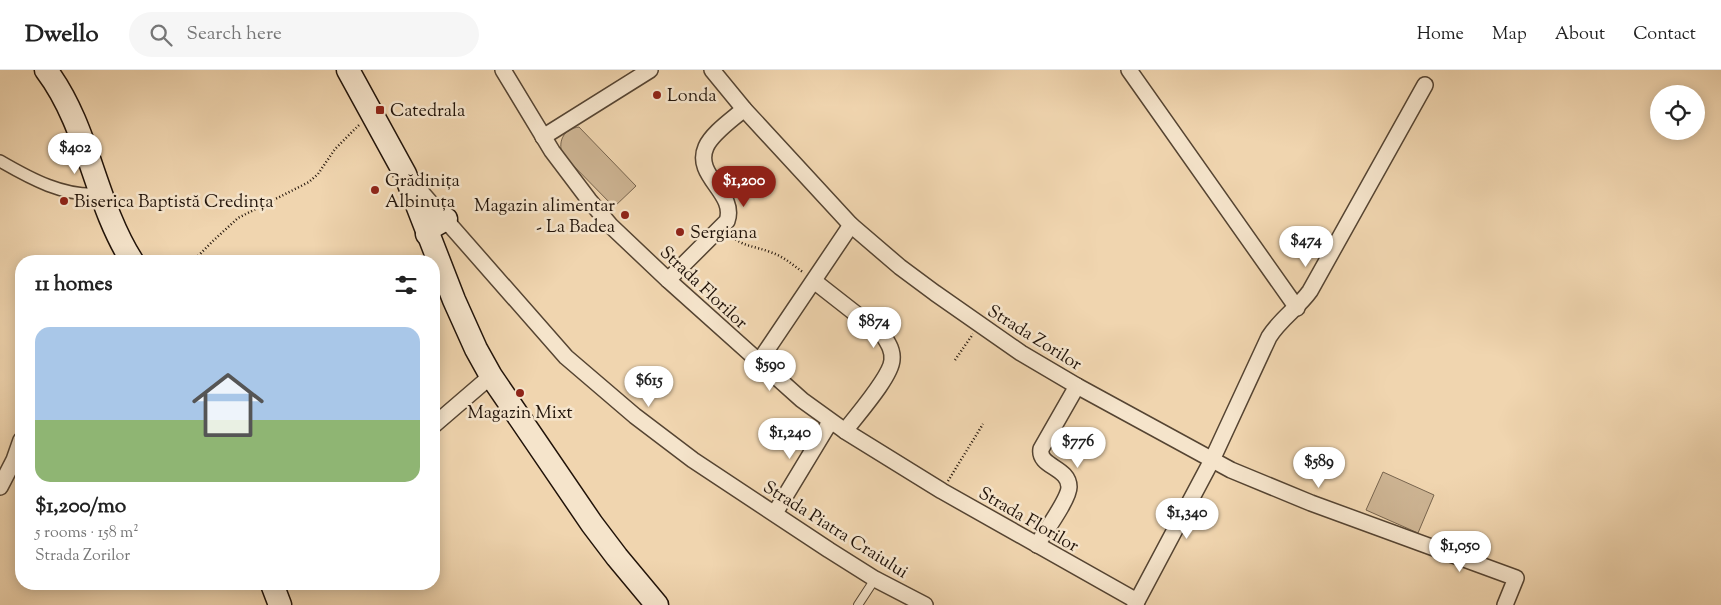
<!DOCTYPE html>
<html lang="en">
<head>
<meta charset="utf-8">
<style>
  body { margin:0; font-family:"Sorts Mill Goudy",serif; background:#f6f6f6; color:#222; height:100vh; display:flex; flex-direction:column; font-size:19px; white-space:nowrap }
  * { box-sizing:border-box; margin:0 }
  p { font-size:16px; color:#767676 }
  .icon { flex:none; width:28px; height:28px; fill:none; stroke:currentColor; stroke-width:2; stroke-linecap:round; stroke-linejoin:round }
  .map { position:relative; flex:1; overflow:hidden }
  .side { position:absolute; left:15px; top:185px; width:425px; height:335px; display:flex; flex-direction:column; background:#fff; border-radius:20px; box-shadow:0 2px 12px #0003 }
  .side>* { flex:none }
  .fabs { position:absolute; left:1650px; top:15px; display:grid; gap:10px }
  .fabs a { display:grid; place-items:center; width:55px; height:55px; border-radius:50%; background:#fff; box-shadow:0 2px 12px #0003; font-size:25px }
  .price { position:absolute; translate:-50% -42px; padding:0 11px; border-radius:18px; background:#fff; color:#222; font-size:16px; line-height:32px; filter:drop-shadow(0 1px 2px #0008) }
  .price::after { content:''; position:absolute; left:50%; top:30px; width:15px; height:11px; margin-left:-8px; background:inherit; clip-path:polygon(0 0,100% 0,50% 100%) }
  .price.active { background:#8f2418; color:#fff }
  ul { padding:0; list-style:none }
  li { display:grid; align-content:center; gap:10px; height:265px; padding:0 20px }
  li span { display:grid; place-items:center; height:155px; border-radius:15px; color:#555 }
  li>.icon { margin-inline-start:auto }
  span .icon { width:90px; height:90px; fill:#fffc; stroke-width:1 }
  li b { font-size:21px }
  h2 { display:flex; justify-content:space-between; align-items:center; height:60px; padding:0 20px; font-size:21px }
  header { display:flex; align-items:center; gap:30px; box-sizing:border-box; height:70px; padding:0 25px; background:#fff; border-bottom:1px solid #e0e0e0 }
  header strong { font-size:24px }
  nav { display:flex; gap:28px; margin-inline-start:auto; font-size:18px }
  .search { width:350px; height:45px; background:#f6f6f6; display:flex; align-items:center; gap:12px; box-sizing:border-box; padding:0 18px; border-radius:28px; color:#767676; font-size:19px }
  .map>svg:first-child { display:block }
  .green { fill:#cdb493; stroke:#77644e }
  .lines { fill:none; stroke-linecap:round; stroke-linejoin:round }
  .service-casing { stroke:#554432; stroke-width:10 }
  .pedestrian-casing { stroke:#554432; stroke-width:14 }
  .minor-casing { stroke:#554432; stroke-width:18 }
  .secondary-casing { stroke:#211309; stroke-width:25 }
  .path { stroke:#211309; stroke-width:2.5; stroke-dasharray:1 2.5; stroke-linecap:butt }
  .service { stroke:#f5e4cb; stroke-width:8 }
  .pedestrian { stroke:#f5e4cb; stroke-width:11 }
  .minor { stroke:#f5e4cb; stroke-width:15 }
  .secondary { stroke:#f5e4cb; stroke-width:22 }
  .poi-dot { fill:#8f2418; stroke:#f5e4cb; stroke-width:2 }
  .labels { text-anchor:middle; stroke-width:5; stroke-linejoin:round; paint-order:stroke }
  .poi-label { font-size:18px; fill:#211309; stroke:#f5e4cb; text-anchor:start }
  .street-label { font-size:18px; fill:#211309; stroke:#f5e4cb }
</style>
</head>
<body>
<header>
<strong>Dwello</strong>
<div class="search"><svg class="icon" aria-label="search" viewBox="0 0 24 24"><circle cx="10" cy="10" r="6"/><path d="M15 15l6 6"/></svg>Search here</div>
<nav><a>Home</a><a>Map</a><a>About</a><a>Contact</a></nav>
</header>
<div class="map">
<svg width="1721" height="535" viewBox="0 0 1721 535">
  <rect width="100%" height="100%" fill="#f0d5af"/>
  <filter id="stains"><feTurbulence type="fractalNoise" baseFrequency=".004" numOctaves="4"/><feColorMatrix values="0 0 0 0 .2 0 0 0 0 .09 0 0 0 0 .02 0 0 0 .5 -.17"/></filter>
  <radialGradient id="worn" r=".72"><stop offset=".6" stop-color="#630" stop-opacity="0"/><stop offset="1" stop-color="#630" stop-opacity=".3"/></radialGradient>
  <!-- green -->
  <g class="green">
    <path d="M579 57 636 116 614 137 562 84C558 70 564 59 579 57Z"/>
    <polygon points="1383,402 1434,425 1418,463 1366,440"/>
  </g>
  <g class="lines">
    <defs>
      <polyline id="service" points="858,535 875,509"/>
      <path id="pedestrian" d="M0 91C31 109 64 127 100 124"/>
      <g id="minor">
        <polyline points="503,0 552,81 589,130 611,156 668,210 802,330 845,361 942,421 1137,531"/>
        <polyline points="712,0 744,39 851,155 900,197 935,223 1021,283 1077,316 1231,400 1311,433 1516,508 1505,535"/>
        <polyline points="1129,0 1297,238"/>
        <polyline points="543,67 650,0"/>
        <polyline points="414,114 566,287 635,346 693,390 829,480 875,509 925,535"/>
        <path d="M668 210 727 151C737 123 693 106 706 77 712 63 733 49 744 39"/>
        <path d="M814 211 883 265C888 273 893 280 892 290 891 307 856 346 845 361"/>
        <polyline points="758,293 851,155"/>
        <polyline points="434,355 491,306"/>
        <polyline points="0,417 14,390 21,370"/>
        <polyline points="775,443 830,352"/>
        <path d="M1037 475C1044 463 1069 429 1069 417 1069 397 1038 397 1041 379L1077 316"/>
        <path d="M1135 535 1212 390 1269 267C1280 249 1298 238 1310 221L1425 15"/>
      </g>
      <g id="secondary">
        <path d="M46 0C89 57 94 131 132 191"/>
        <polyline points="348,0 405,104 454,230 476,279 491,306 592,454 617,487 657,535"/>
        <polyline points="427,164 432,157 446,149"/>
        <polyline points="272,514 280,535"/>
      </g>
    </defs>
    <!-- service casing -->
    <use href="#service" class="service-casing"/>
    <!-- pedestrian casing -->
    <use href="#pedestrian" class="pedestrian-casing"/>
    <!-- minor casing -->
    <use href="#minor" class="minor-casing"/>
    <!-- secondary casing -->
    <use href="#secondary" class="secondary-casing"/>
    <!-- path -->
    <g class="path">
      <path d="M730 165C743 177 755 176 770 182 783 186 793 195 804 203"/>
      <polyline points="193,191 214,170 238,148 309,112 318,104 335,79 359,55"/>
      <polyline points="955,290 973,264"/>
      <polyline points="948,411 983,354"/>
    </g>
    <!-- service -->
    <use href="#service" class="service"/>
    <!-- pedestrian -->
    <use href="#pedestrian" class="pedestrian"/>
    <!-- minor -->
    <use href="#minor" class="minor"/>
    <!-- secondary -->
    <use href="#secondary" class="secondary"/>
  </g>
  <!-- markers -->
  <g class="poi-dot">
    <circle cx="657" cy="25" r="5"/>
    <rect x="375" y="35" width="10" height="10" rx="2.5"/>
    <circle cx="375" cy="120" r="5"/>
    <circle cx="64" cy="131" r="5"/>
    <circle cx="625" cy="145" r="5"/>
    <circle cx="680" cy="162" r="5"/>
    <circle cx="520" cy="323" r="5"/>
  </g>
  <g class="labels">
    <!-- poi labels -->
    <g class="poi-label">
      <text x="667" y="31">Londa</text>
      <text x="390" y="46">Catedrala</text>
      <text x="385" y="116">Grădinița<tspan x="385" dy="21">Albinuța</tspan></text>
      <text x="74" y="137">Biserica Baptistă Credința</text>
      <text x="615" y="141" text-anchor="end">Magazin alimentar<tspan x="615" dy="21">- La Badea</tspan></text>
      <text x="690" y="168">Sergiana</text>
      <text x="520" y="348" text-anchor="middle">Magazin Mixt</text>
    </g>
    <!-- street labels -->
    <g class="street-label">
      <text transform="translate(704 217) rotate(43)" y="6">Strada Florilor</text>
      <text transform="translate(1035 267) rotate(32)" y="6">Strada Zorilor</text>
      <text transform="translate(1029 449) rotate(30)" y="6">Strada Florilor</text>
      <text transform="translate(836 459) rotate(32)" y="6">Strada Piatra Craiului</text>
    </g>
  </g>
  <rect width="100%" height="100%" filter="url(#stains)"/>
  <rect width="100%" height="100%" fill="url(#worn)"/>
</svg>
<div class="fabs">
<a><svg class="icon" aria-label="locate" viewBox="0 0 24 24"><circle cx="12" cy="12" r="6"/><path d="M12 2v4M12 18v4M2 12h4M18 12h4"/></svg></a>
</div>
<b class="price" style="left:75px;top:105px">$402</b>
<b class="price active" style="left:744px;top:138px">$1,200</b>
<b class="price" style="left:1306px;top:198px">$474</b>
<b class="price" style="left:874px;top:279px">$874</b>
<b class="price" style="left:770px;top:322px">$590</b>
<b class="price" style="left:649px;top:338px">$615</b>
<b class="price" style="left:790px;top:390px">$1,240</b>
<b class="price" style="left:1078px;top:399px">$776</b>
<b class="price" style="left:1319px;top:419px">$589</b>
<b class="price" style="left:1187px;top:470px">$1,340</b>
<b class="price" style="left:1460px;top:503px">$1,050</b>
<section class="side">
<h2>11 homes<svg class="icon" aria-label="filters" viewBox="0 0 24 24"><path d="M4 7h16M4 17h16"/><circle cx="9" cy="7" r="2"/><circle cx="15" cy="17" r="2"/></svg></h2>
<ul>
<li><span style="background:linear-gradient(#a9c7e8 60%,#8fb573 0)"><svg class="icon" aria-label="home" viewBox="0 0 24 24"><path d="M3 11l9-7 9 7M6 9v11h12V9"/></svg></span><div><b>$1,200/mo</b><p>5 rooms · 158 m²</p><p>Strada Zorilor</p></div></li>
</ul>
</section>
</div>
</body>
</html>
